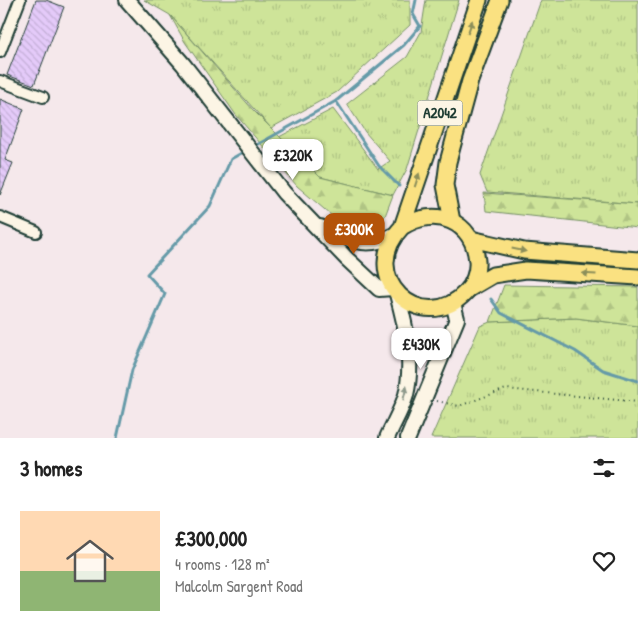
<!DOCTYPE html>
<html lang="en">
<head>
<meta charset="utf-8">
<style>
  body { margin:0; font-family:"Patrick Hand",sans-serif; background:#f2f2f2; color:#222; height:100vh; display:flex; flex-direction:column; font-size:19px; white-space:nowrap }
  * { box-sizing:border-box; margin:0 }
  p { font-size:16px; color:#767676 }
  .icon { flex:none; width:28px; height:28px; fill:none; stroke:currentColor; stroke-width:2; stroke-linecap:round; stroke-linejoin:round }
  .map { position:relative; height:438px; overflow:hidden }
  .details { display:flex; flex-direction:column; background:#fff; flex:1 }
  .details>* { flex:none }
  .price { position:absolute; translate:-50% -42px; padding:0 11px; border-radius:10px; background:#fff; color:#222; font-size:16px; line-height:32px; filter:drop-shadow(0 1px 2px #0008) }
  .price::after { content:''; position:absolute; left:50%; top:30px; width:15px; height:11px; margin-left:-8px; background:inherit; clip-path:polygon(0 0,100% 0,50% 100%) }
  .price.on { background:#b45309; color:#fff }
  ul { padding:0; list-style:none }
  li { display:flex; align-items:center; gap:15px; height:125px; padding:0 20px }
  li+li { border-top:1px solid #e0e0e0 }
  li span { display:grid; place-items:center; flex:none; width:140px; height:100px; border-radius:0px; color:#555 }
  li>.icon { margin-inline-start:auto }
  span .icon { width:60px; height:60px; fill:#fffc; stroke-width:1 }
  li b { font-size:21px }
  h2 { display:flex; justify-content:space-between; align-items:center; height:60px; padding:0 20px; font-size:21px }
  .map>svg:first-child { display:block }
  .grass { fill:url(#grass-tufts); stroke:#769066 }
  .forest { fill:url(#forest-firs); stroke:#769066 }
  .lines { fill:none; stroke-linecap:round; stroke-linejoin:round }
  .stream { stroke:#659aa8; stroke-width:3 }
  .building { fill:url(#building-back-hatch); stroke:#1f3d34 }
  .street-casing { stroke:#1f3d34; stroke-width:14 }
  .secondary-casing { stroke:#1f3d34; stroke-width:18 }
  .primary-casing { stroke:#1f3d34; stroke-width:19 }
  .path { stroke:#1f3d34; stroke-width:2; stroke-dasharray:1 4; stroke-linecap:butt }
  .street { stroke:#fcf5e5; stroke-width:10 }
  .secondary { stroke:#fcf5e5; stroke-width:14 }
  .primary { stroke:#fae181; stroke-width:15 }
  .oneway { fill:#8c8f5a }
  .oneway2 { fill:#8e998c }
  .labels { text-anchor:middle; stroke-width:4.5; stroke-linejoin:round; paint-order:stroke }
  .shield { fill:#fcf5e5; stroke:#617469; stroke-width:1 }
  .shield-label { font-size:15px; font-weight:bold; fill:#1f3d34 }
</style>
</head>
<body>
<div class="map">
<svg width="638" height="438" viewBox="0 0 638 438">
  <defs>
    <pattern id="grass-tufts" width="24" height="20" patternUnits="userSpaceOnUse" patternTransform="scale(1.25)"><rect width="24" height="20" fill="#cee499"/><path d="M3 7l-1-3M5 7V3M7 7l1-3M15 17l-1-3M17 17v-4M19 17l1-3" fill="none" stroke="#b0c484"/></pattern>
    <pattern id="forest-firs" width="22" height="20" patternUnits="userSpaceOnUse" patternTransform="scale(1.25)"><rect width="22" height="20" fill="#cee499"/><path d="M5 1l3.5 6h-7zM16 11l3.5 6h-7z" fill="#b0c484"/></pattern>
    <pattern id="building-back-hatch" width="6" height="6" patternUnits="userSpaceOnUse" patternTransform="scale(1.25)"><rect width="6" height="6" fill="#e4caf9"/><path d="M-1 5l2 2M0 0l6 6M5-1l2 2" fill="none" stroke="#c3aed6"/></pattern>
  </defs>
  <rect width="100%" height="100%" fill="#f5e8eb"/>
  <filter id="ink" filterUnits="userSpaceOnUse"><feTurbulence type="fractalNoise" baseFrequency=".02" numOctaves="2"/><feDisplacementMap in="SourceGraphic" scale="10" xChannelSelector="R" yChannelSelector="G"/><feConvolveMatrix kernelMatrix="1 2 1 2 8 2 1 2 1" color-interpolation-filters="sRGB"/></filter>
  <g filter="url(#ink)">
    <!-- grass -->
    <g class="grass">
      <polygon points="144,0 410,0 410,25 337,92 271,128 170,15"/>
      <polygon points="426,0 459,0 407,169 393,195 320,177 279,137 333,109 378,169 390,161 365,132 347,104 407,57 421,32"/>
      <polygon points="541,0 638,0 638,204 487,192 480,175"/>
      <polygon points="576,318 638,326 638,438 431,438 480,326 490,322"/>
    </g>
    <!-- forest -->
    <g class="forest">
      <polygon points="170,15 254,111 320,177 393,195 385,216 366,230 338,221 297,186 236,115 185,42"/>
      <polygon points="484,193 638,204 638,228 486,211"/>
      <polygon points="504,285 638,287 638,326 576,318 490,322"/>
    </g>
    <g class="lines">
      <!-- stream -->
      <g class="stream">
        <polyline points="336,101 379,166 399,186"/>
        <polyline points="253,147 336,101 404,45 420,26 413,14 416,0"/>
        <polyline points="491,299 501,313 575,351 603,370 638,381"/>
        <polyline points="117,438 132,370 165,294 147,274 210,206 231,159 245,151"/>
      </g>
    </g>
    <!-- building -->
    <g class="building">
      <polygon points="36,0 46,0 64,7 34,85 7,75"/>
      <polygon points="0,99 24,109 5,160 13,163 0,195"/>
    </g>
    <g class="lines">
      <defs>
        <g id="street">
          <polyline points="0,52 20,0"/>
          <polyline points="0,81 43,97"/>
          <polyline points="0,217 36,232"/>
        </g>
        <g id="secondary">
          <polyline points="127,0 183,64 284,193 347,259 379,289 393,288"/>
          <path d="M320 227C348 238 364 251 394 235"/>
          <path d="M387 438C393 424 402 409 406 395 414 361 406 327 397 294"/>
          <polyline points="408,438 457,319 453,303"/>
        </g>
        <g id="primary">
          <polyline points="452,221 445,185 448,162 470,81 500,0"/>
          <path d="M402 227C435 206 473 220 477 261 478 272 473 285 466 292 422 339 355 276 402 227L479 0"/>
          <polyline points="471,239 524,251 638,260"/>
          <polyline points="469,289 493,275 526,270 638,277"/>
        </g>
      </defs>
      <!-- street casing -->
      <use href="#street" class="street-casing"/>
      <!-- secondary casing -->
      <use href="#secondary" class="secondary-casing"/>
      <!-- primary casing -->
      <use href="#primary" class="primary-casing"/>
      <!-- path -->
      <polyline class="path" points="437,401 459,406 506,389 638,402"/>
      <!-- street -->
      <use href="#street" class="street"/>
      <!-- secondary -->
      <use href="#secondary" class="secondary"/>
      <!-- primary -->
      <use href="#primary" class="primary"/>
    </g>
    <!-- one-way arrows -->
    <defs><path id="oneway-solid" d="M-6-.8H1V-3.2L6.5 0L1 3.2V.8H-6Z" transform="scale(1.25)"/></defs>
    <g class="oneway">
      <use href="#oneway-solid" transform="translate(470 27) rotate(-71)"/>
      <use href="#oneway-solid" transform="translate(417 180) rotate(-72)"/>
      <use href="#oneway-solid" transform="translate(519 250) rotate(12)"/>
      <use href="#oneway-solid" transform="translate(589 274) rotate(-176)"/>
    </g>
    <use class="oneway2" href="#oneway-solid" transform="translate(405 393) rotate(-76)"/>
  </g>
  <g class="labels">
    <!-- shield labels -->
    <rect class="shield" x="417.5" y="100.5" width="45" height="25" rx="4"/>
    <g class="shield-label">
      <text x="440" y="118">A2042</text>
    </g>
  </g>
</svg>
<b class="price" style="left:293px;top:181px">£320K</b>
<b class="price on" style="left:354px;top:255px">£300K</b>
<b class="price" style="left:421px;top:370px">£430K</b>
</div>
<section class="details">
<h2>3 homes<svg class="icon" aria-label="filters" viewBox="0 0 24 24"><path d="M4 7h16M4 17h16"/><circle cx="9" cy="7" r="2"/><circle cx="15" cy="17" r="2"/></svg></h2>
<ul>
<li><span style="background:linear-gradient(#ffd9b3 60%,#8fb573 0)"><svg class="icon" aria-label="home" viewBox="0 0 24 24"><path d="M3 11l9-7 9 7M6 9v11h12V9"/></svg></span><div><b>£300,000</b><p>4 rooms · 128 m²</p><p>Malcolm Sargent Road</p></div><svg class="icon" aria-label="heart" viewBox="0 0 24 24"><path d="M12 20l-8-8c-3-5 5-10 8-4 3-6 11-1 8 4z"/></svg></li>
</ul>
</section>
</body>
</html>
